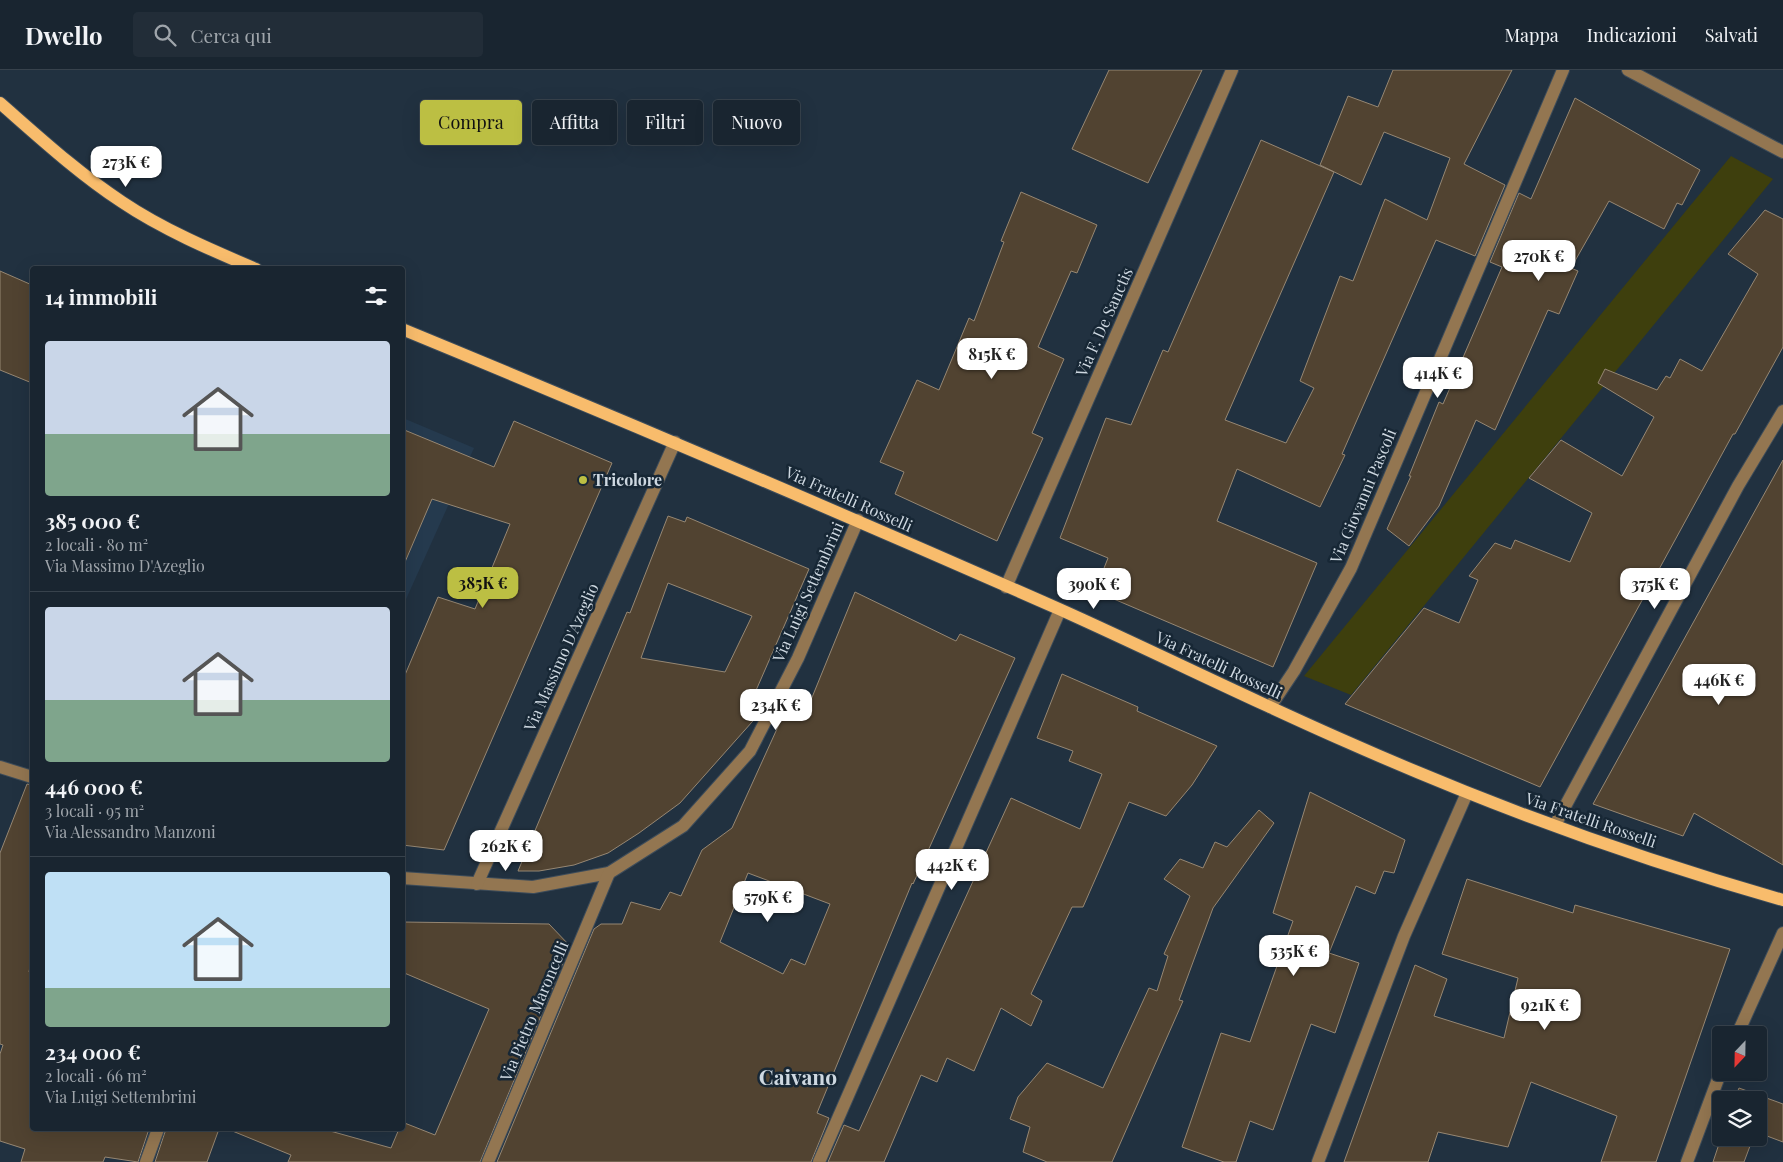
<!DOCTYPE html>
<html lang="it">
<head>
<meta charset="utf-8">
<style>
  body { margin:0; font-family:"Playfair Display",serif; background:#222d38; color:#f1f3f6; height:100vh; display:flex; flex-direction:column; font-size:19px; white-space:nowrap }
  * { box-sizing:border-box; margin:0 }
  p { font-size:16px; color:#9fa5ab }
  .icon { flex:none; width:28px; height:28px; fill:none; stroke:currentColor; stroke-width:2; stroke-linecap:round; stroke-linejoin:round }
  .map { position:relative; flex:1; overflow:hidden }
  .drawer { position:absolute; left:30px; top:196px; width:375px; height:865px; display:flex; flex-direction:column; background:#192530; border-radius:5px; box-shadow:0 5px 20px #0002,0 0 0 1px #37424c }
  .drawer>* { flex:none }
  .guide { position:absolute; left:420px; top:30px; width:475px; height:45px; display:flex; gap:10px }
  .needle { width:32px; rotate:202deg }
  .tools { position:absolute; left:1712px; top:956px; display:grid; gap:10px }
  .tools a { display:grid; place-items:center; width:55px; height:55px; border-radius:5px; background:#192530; box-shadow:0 5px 20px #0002,0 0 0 1px #37424c; font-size:25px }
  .price { position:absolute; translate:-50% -42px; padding:0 11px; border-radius:10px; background:#fff; color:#222; font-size:16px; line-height:32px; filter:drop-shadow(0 1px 2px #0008) }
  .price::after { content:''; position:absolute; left:50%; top:30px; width:15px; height:11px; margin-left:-8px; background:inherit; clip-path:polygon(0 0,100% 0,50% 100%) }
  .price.current { background:#bcbf43; color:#111 }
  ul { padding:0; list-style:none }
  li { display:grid; align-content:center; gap:10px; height:265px; padding:0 15px }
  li+li { border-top:1px solid #37424c }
  li span { display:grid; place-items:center; height:155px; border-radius:5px; color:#555 }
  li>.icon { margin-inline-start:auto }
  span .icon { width:90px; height:90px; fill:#fffc; stroke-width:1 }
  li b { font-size:21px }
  h2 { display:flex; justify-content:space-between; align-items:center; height:60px; padding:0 15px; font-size:21px }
  .tag { padding:0 18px; border-radius:5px; background:#192530; box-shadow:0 5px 20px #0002,0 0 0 1px #37424c; font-size:18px; line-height:45px }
  .tag.current { background:#bcbf43; color:#111 }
  header { display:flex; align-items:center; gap:30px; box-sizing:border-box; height:70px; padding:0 25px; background:#192530; border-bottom:1px solid #37424c }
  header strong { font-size:24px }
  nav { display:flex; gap:28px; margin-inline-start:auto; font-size:18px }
  .search { width:350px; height:45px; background:#222d38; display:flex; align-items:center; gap:12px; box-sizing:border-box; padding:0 18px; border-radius:5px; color:#9fa5ab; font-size:19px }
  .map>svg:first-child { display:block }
  .built { fill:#253a4e }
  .grass { fill:#3e3f0d }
  .building { fill:#514331; stroke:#968773; fill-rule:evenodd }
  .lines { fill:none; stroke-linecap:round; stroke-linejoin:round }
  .minor-casing { stroke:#3d4c5a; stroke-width:14 }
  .major-casing { stroke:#3d4c5a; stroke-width:14 }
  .minor { stroke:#937651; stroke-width:12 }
  .major { stroke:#f8bc6c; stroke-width:12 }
  .poi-dot { fill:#bcbf43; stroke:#172735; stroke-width:2 }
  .labels { text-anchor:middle; stroke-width:5; stroke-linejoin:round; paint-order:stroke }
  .street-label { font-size:16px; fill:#ced8e1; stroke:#172735 }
  .poi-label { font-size:16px; font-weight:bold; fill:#ced8e1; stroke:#172735; text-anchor:start }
  .district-label { font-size:21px; font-weight:bold; fill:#ced8e1; stroke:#172735 }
</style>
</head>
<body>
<header>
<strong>Dwello</strong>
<div class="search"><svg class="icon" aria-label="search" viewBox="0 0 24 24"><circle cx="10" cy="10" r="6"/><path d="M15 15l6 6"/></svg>Cerca qui</div>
<nav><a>Mappa</a><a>Indicazioni</a><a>Salvati</a></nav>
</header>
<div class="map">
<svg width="1783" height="1092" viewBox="0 0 1783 1092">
  <rect width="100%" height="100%" fill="#213140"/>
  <!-- built -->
  <polygon class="built" points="403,348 474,378 403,536"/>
  <!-- grass -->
  <polygon class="grass" points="1731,86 1773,109 1351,625 1304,606"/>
  <!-- building -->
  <g class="building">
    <polygon points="1109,0 1202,0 1148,113 1072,79"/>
    <polygon points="1393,0 1512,0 1464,94 1505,115 1475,186 1436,170 1342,384 1345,385 1320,437 1237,399 1217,451 1317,493 1273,597 1095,521 1108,488 1060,468 1106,348 1131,355 1163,280 1168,282 1261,70 1334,102 1225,350 1286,373 1314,318 1300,311 1340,206 1353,211 1385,129 1427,150 1450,88 1384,62 1361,115 1320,95 1348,26 1378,37"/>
    <polygon points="1575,28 1700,100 1682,135 1677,133 1664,159 1609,131 1571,198 1578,201 1559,244 1548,240 1495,360 1476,350 1439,436 1409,476 1387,459 1411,406 1409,406 1439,332 1443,334 1502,197 1490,192 1519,123 1531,129"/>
    <polygon points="1021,122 1097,155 1077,203 1071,201 1038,277 1064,289 1032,363 1043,368 997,471 895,424 904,402 880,392 917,310 939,320 969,248 974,251 1004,172 1001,171"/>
    <polygon points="1765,140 1783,149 1783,277 1735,364 1733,364 1540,717 1345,634 1424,538 1459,553 1478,510 1469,506 1495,473 1511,479 1515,470 1570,492 1592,443 1529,408 1561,370 1622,406 1654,347 1598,313 1605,299 1657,320 1666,306 1670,308 1680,289 1702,301 1758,204 1728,184"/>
    <polygon points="0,201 32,215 32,313 0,300"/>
    <polygon points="514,351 612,393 444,780 402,775 402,612 438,527 475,539 510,454 432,429 402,499 402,359 494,397"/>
    <polygon points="1783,390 1783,795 1694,743 1683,766 1593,734"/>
    <path d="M668 446 685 452 687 447 809 499 754 625 767 630 760 643 680 733 639 763 608 783 574 795 539 801H518L627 542 630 543ZM668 513 752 546 725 602 641 588Z"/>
    <path d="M855 522 956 571 960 564 1015 588 913 814 912 813 817 1043 829 1048 811 1092H497L594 859 601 854H622L631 832 660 840 670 822 681 826 702 780 732 758 786 639 804 647ZM748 803 830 834 805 895 791 889 783 904 720 872Z"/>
    <polygon points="1062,604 1138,637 1137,641 1217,676 1192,715 1166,746 1129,732 1083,837 1072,837 1031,924 1042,931 1031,956 1001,938 974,1001 947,988 937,1012 921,1005 884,1092 828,1092 844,1055 859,1061 1011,728 1080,759 1102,704 1069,691 1073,681 1037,668"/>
    <polygon points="27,714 32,715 32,885 29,902 32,902 32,1059 149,1059 138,1092 105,1087 103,1092 21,1092 25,1079 0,1071 0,984 3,975 0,974 0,783"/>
    <polygon points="1310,722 1405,770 1394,803 1384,801 1375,824 1356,816 1329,883 1359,893 1335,963 1311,954 1273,1060 1250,1051 1236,1092 1224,1092 1182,1077 1221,963 1250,972 1293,851 1273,843"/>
    <polygon points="1259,740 1274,753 1213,838 1179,930 1183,931 1112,1092 1047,1092 1023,1082 1030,1057 1010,1049 1018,1027 1047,993 1103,1018 1149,918 1157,921 1168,886 1164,884 1190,826 1164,809 1180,789 1203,798 1215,772 1227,777"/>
    <polygon points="1467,809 1573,843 1575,835 1730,879 1656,1092 1601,1092 1617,1046 1531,1012 1508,1077 1438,1062 1428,1092 1344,1092 1415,895 1447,909 1434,946 1504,968 1518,908 1442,884"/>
    <polygon points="402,852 549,854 570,876 480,1092 288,1092 291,1085 230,1060 323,1059 391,1078 399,1059 402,1059 402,1052 435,1065 489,939 402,902"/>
    <polygon points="1739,1018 1783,1034 1783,1072 1759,1063 1759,1030 1734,1030"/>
    <polygon points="166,1059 219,1059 207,1092 155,1092"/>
    <polygon points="1721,1068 1753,1068 1744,1092 1713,1092"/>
  </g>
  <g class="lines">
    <defs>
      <g id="minor">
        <polyline points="1628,0 1783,82"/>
        <polyline points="1006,517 1232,0"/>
        <polyline points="1270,637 1294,601 1351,498 1563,0"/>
        <polyline points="0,697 32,707"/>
        <polyline points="1555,755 1738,416 1783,341"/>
        <polyline points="402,808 533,817 609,803 683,756 750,681 798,588 858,450"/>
        <polyline points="477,814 675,372"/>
        <polyline points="1737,965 1783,863"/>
        <polyline points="146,1092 158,1059"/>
        <polyline points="488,1092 609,803"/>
        <polyline points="819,1092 1060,540"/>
        <polyline points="1318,1092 1404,866 1467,723"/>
        <polyline points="1687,1092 1721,1001"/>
      </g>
      <g id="major">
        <path d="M0 33C40 68 78 103 122 132 162 159 211 180 256 199"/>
        <path d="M402 259C623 350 841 443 1059 539 1155 582 1249 629 1345 671 1487 734 1634 788 1783 830"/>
      </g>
    </defs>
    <!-- minor casing -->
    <use href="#minor" class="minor-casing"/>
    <!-- major casing -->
    <use href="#major" class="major-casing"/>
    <!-- minor -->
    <use href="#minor" class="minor"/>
    <!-- major -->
    <use href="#major" class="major"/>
  </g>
  <!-- markers -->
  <circle class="poi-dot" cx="583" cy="410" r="5"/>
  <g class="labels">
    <!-- street labels -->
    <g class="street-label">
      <text transform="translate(1104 252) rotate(-66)" y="6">Via F. De Sanctis</text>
      <text transform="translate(1363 426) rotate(-67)" y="6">Via Giovanni Pascoli</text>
      <text transform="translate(849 429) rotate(24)" y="6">Via Fratelli Rosselli</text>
      <text transform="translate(808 522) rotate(-66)" y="6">Via Luigi Settembrini</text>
      <text transform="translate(561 587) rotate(-66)" y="6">Via Massimo D'Azeglio</text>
      <text transform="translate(1219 595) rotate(25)" y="6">Via Fratelli Rosselli</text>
      <text transform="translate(1591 750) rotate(19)" y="6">Via Fratelli Rosselli</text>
      <text transform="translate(534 941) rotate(-67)" y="6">Via Pietro Maroncelli</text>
    </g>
    <!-- poi labels -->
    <g class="poi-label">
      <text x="593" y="416">Tricolore</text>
    </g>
    <!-- district labels -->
    <g class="district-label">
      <text x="798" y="1015">Caivano</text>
    </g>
  </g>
</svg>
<div class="tools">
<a><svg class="needle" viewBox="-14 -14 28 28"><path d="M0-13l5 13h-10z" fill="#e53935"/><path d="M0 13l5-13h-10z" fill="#9fa5ab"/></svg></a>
<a><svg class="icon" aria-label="layers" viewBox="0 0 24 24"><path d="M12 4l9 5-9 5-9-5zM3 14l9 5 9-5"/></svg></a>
</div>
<b class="price" style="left:126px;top:118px">273K €</b>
<b class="price" style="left:1539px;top:212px">270K €</b>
<b class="price" style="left:992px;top:310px">815K €</b>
<b class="price" style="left:1438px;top:329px">414K €</b>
<b class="price current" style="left:483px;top:539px">385K €</b>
<b class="price" style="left:1094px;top:540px">390K €</b>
<b class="price" style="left:1655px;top:540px">375K €</b>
<b class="price" style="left:1719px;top:636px">446K €</b>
<b class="price" style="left:776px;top:661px">234K €</b>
<b class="price" style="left:506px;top:802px">262K €</b>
<b class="price" style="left:952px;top:821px">442K €</b>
<b class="price" style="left:768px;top:853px">579K €</b>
<b class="price" style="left:1294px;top:907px">535K €</b>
<b class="price" style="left:1545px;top:961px">921K €</b>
<div class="guide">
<a class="tag current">Compra</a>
<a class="tag">Affitta</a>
<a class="tag">Filtri</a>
<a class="tag">Nuovo</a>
</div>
<section class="drawer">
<h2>14 immobili<svg class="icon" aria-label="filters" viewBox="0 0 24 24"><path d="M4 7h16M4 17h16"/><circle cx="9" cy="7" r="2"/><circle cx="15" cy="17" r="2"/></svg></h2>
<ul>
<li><span style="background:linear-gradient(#c9d6e8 60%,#7fa58c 0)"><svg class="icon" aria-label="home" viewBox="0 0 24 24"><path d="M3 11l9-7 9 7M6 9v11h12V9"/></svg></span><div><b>385 000 €</b><p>2 locali · 80 m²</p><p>Via Massimo D'Azeglio</p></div></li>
<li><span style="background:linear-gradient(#c9d6e8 60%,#7fa58c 0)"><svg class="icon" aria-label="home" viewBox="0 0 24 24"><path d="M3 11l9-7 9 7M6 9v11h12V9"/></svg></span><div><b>446 000 €</b><p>3 locali · 95 m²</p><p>Via Alessandro Manzoni</p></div></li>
<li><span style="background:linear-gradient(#bfe0f5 75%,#7fa58c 0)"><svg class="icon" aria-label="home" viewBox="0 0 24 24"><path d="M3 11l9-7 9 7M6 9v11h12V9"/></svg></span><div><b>234 000 €</b><p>2 locali · 66 m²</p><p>Via Luigi Settembrini</p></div></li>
</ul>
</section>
</div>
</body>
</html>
